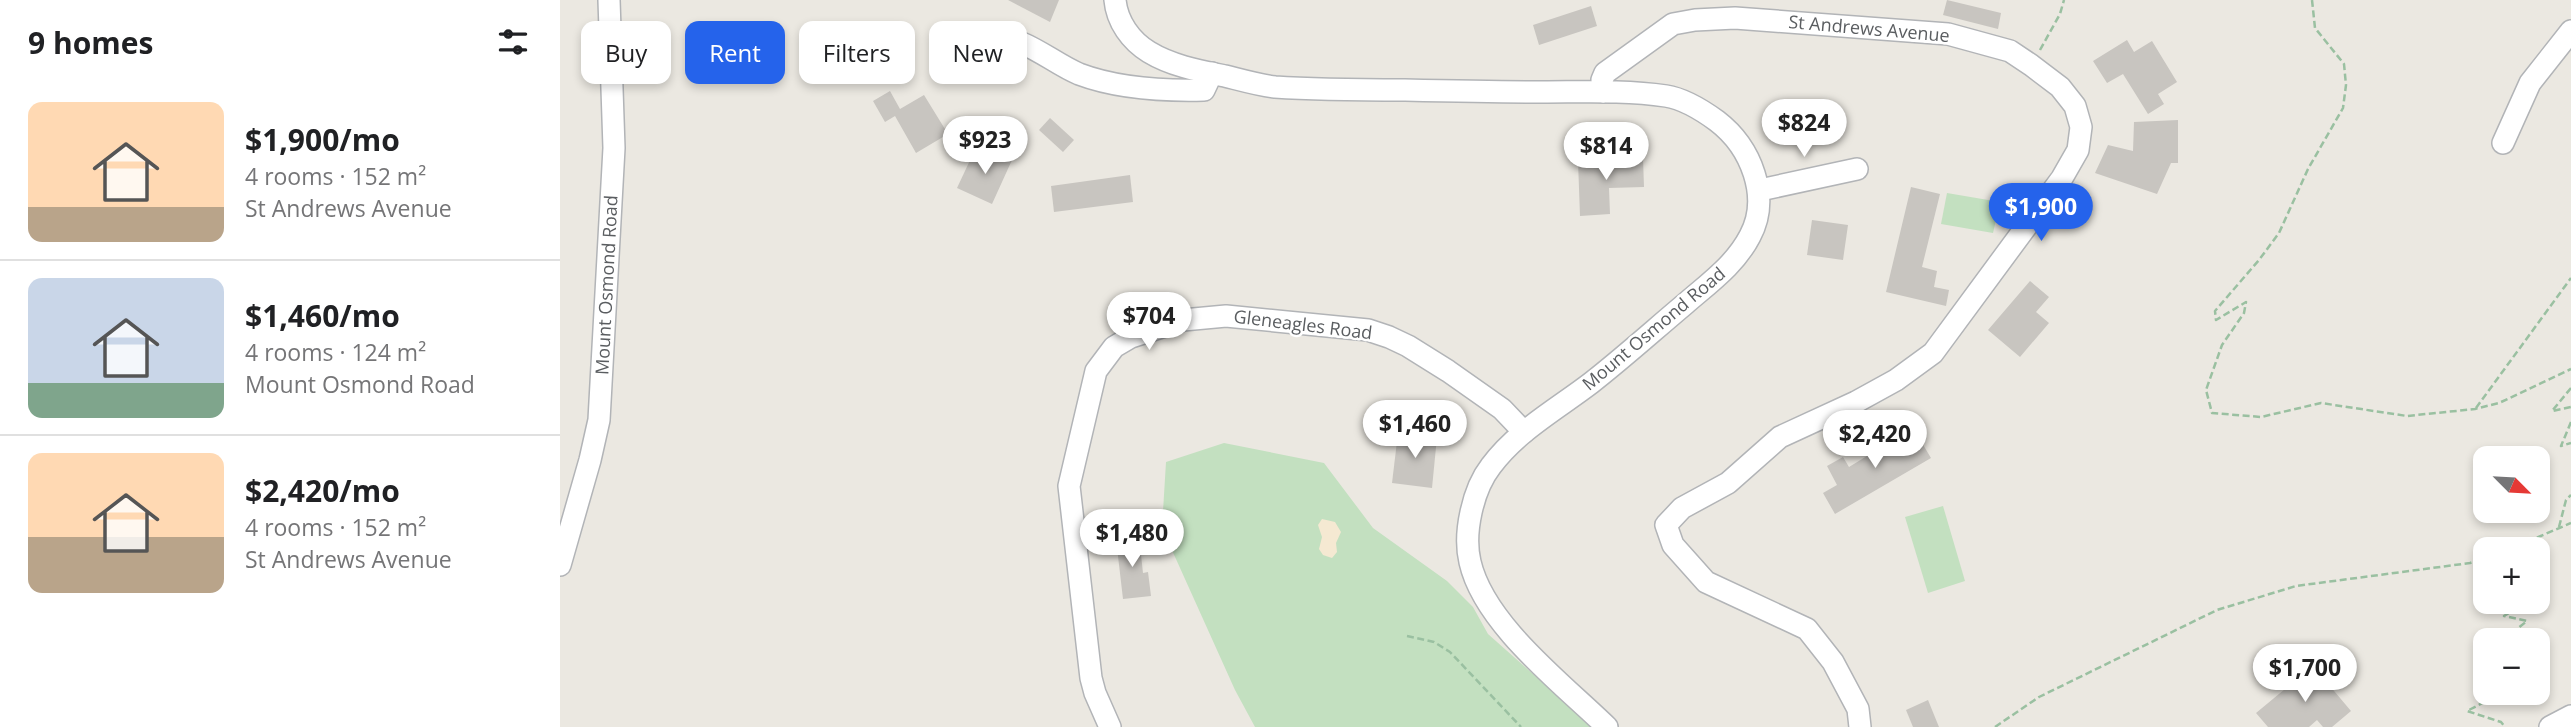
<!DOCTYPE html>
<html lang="en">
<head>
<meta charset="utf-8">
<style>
  body { margin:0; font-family:"Open Sans",sans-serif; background:#f2f2f2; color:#202124; height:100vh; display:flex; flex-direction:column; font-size:26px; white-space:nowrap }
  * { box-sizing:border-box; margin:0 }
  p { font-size:23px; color:#757577 }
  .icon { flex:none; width:38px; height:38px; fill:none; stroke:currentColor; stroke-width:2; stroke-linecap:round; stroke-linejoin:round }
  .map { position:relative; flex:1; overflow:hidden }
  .side { display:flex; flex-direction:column; background:#fff; width:560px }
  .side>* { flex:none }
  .guide { position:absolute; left:21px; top:21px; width:665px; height:63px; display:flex; gap:14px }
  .needle { width:46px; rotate:114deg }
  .tools { position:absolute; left:1913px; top:446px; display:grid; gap:14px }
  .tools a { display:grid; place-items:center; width:77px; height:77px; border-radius:14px; background:#fff; box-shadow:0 4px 10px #0003; font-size:35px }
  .price { position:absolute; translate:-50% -60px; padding:0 16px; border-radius:24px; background:#fff; color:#222; font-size:23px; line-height:46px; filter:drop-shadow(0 2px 4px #0008) }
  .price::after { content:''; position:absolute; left:50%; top:42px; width:21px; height:16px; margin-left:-10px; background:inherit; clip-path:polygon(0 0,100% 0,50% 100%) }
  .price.active { background:#2563eb; color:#fff }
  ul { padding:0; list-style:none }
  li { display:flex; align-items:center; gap:21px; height:175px; padding:0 28px }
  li+li { border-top:2px solid #e0e0e0 }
  li span { display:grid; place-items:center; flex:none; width:196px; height:140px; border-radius:14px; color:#555 }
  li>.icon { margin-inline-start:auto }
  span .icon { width:84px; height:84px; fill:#fffc; stroke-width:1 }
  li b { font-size:30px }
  h2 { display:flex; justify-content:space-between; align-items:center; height:84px; padding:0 28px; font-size:30px }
  .tag { padding:0 24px; border-radius:14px; background:#fff; box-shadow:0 4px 10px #0003; font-size:24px; line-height:63px }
  .tag.active { background:#2563eb; color:#fff }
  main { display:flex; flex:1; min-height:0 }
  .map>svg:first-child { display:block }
  .green { fill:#c3e0c0 }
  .sand { fill:#f5e9d2 }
  .building { fill:#c8c5c0 }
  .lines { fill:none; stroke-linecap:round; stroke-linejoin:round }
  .minor-casing { stroke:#b2b4b7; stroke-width:24 }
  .path { stroke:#9ac0a1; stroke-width:2.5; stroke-dasharray:7 3.5; stroke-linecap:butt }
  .minor { stroke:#fff; stroke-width:21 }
  .labels { text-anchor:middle; stroke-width:5; stroke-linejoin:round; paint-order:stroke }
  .street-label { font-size:18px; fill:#5a5d60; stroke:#fff }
</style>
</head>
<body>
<main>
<section class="side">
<h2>9 homes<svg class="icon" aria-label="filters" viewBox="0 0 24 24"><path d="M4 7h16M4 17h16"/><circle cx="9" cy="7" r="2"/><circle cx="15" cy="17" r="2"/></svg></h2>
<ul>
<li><span style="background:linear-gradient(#ffd9b3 75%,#b9a48a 0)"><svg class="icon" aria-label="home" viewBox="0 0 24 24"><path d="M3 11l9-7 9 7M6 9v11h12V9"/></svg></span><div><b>$1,900/mo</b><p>4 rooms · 152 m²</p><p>St Andrews Avenue</p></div></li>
<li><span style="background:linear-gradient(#c9d6e8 75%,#7fa58c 0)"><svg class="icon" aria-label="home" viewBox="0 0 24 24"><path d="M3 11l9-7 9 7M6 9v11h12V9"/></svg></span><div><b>$1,460/mo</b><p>4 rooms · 124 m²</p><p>Mount Osmond Road</p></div></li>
<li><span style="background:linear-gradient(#ffd9b3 60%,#b9a48a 0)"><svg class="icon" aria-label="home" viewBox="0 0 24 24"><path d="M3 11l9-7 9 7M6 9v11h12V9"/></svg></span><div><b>$2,420/mo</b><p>4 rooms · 152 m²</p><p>St Andrews Avenue</p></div></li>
</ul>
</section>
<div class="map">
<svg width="2011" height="727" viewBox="0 0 2011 727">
  <rect width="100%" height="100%" fill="#ebe8e1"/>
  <!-- green -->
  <g class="green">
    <polygon points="1387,193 1440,202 1433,233 1381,224"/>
    <polygon points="664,443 764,463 813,528 887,581 913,607 928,634 1033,727 695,727 675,690 602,528 606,462"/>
    <polygon points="1383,506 1405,581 1368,593 1345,517"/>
  </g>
  <!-- sand -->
  <polygon class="sand" points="762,519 775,522 781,532 776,543 777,552 772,558 763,555 759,549 762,537 758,525"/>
  <!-- building -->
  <g class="building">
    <polygon points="448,0 499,0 490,22"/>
    <polygon points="1387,0 1441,13 1438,29 1383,15"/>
    <polygon points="1031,6 1037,26 979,45 973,25"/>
    <polygon points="1567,40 1574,52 1592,41 1617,82 1598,94 1604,104 1588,114 1563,74 1547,83 1533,61"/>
    <polygon points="330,91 340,109 364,95 388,134 356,153 335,116 325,122 313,101"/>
    <polygon points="490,118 514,140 503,152 479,130"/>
    <polygon points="1618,120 1618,163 1611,163 1597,194 1535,173 1548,145 1573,151 1574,122"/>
    <polygon points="426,148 452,160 432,204 397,188 412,156 421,158"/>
    <polygon points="1083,158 1084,187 1049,188 1050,214 1020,216 1018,161"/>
    <polygon points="570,175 573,202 494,212 491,186"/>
    <polygon points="1351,187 1380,194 1362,267 1377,271 1374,287 1389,290 1386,306 1326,292"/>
    <polygon points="1252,220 1288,225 1283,260 1247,255"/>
    <polygon points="1470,281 1489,297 1476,312 1489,323 1460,357 1428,330"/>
    <polygon points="1353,428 1371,458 1275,514 1263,493 1277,485 1267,466 1283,457 1289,467"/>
    <polygon points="838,433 877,437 872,488 832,483"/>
    <polygon points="579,536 583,573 588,572 591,596 563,599 556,539"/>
    <polygon points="1753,666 1791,711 1772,727 1763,727 1757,720 1749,727 1708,727 1696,713"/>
    <polygon points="1368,700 1379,727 1353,727 1346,710"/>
  </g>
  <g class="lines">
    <defs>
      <g id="minor">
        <path d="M555 0C557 22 571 41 589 52 612 66 640 71 665 76 681 80 698 85 715 87 758 90 802 90 845 90 891 91 937 92 983 92 1023 92 1065 90 1106 96 1125 99 1142 110 1157 121 1191 147 1211 197 1190 236 1175 265 1149 283 1125 304 1094 330 1063 358 1031 383 997 409 957 431 931 466 913 489 903 533 910 562 924 624 1003 684 1047 727"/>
        <path d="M422 46 430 38C463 34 490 62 519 74 556 88 605 91 644 90L652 73"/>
        <polyline points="1043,92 1042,80 1045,73 1113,24 1135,20 1175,18 1388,34 1450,51 1471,65 1500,87 1515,106 1521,127 1518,150 1502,178 1373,353 1336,380 1296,402 1220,437 1168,483 1122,508 1106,525 1113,545 1146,582 1247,629 1273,662 1298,709 1300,727"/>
        <polyline points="1943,143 1970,83 2011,31"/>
        <polyline points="1200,190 1297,169"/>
        <polyline points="0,565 30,460 39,420 54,148 49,0"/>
        <polyline points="550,727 535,693 531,678 509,486 536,371 554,347 571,337 623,320 666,316 808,330 829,337 848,346 888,371 942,409 964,432"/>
        <polyline points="1990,727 2011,716"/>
      </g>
    </defs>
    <!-- minor casing -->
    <use href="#minor" class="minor-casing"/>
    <!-- path -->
    <g class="path">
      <polyline points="1752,0 1755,28 1784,64 1786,85 1783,108 1748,169 1719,233 1699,260 1655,311 1656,320 1686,302 1684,313 1662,345 1646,390 1652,413 1701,417 1761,403 1847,416 1915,409 1939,403 2011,369"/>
      <polyline points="1480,50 1500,14 1504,0"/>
      <polyline points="2011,388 1992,411 2011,407"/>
      <polyline points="1916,408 2011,278"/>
      <polyline points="2011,422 2001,446 2011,443"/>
      <polyline points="1999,527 2006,500 2011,495"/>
      <polyline points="1948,550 2011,523"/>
      <polyline points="847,636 874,642 890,652 961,727"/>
      <polyline points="1943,640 1967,621 1944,616 1966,602"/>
      <polyline points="1925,682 1918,687 1925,690"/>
      <polyline points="1932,693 1938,695 1907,711 1941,722 1945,727"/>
      <polyline points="1435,727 1479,697 1657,610 1736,586 1910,563 1925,558"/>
    </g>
    <!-- minor -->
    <use href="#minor" class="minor"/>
  </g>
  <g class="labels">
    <!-- street labels -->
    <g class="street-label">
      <text transform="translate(1309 29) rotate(5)" y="6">St Andrews Avenue</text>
      <text transform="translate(47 285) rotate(-87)" y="6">Mount Osmond Road</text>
      <text transform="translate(743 325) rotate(7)" y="6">Gleneagles Road</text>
      <text transform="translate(1094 329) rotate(-40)" y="6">Mount Osmond Road</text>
    </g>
  </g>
</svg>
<div class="tools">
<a><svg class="needle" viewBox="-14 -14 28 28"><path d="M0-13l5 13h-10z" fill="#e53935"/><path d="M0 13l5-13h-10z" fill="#757577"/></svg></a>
<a>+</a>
<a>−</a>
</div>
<b class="price" style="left:1244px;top:159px">$824</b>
<b class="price" style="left:425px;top:176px">$923</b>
<b class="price" style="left:1046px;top:182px">$814</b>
<b class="price active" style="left:1481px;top:243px">$1,900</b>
<b class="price" style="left:589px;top:352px">$704</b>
<b class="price" style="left:855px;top:460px">$1,460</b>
<b class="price" style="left:1315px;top:470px">$2,420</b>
<b class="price" style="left:572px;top:569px">$1,480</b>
<b class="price" style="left:1745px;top:704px">$1,700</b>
<div class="guide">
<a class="tag">Buy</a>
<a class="tag active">Rent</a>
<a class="tag">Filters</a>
<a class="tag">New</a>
</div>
</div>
</main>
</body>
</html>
